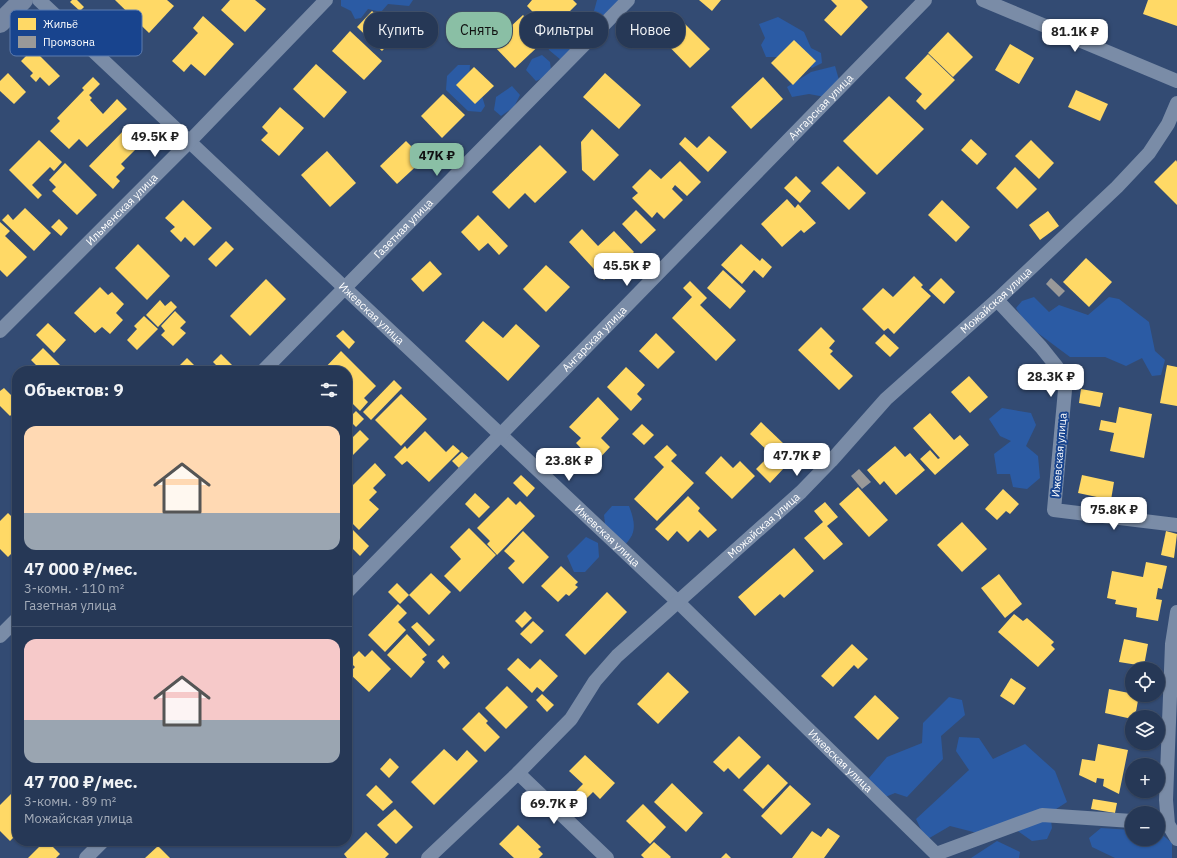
<!DOCTYPE html>
<html lang="ru">
<head>
<meta charset="utf-8">
<style>
  body { margin:0; font-family:"IBM Plex Sans",sans-serif; background:#324360; color:#f1f3f6; height:100vh; display:flex; flex-direction:column; font-size:15px; white-space:nowrap }
  * { box-sizing:border-box; margin:0 }
  p { font-size:13px; color:#a4acb9 }
  .icon { flex:none; width:22px; height:22px; fill:none; stroke:currentColor; stroke-width:2; stroke-linecap:round; stroke-linejoin:round }
  .map { position:relative; flex:1; overflow:hidden }
  .drawer { position:absolute; left:12px; top:366px; width:340px; height:480px; display:flex; flex-direction:column; background:#263856; border-radius:16px; box-shadow:0 1px 3px #0004,0 0 0 1px #42526c }
  .drawer>* { flex:none }
  .top-card { position:absolute; left:364px; top:12px; width:380px; height:36px; display:flex; gap:8px }
  .controls { position:absolute; left:1125px; top:662px; display:grid; gap:8px }
  .controls a { display:grid; place-items:center; width:40px; height:40px; border-radius:50%; background:#263856; box-shadow:0 1px 3px #0004,0 0 0 1px #42526c; font-size:20px }
  .price { position:absolute; translate:-50% -34px; padding:0 9px; border-radius:8px; background:#fff; color:#222; font-size:13px; line-height:26px; filter:drop-shadow(0 1px 2px #0008) }
  .price::after { content:''; position:absolute; left:50%; top:24px; width:12px; height:9px; margin-left:-6px; background:inherit; clip-path:polygon(0 0,100% 0,50% 100%) }
  .price.on { background:#8abfa5; color:#111 }
  ul { padding:0; list-style:none }
  li { display:grid; align-content:center; gap:8px; height:212px; padding:0 12px }
  li+li { border-top:1px solid #42526c }
  li span { display:grid; place-items:center; height:124px; border-radius:12px; color:#555 }
  li>.icon { margin-inline-start:auto }
  span .icon { width:72px; height:72px; fill:#fffc; stroke-width:1 }
  li b { font-size:17px }
  h2 { display:flex; justify-content:space-between; align-items:center; height:48px; padding:0 12px; font-size:17px }
  .pill { padding:0 14px; border-radius:16px; background:#263856; box-shadow:0 1px 3px #0004,0 0 0 1px #42526c; font-size:14px; line-height:36px }
  .pill.on { background:#8abfa5; color:#111 }
  .map>svg:first-child { display:block }
  .green { fill:#2b5ba4 }
  .homes { fill:#ffd966 }
  .industry { fill:#999 }
  .lines { fill:none; stroke-linecap:round; stroke-linejoin:round }
  .street { stroke:#7a8ca7; stroke-width:14 }
  .secondary { stroke:#7687a3; stroke-width:20 }
  .labels { text-anchor:middle; stroke-width:4; stroke-linejoin:round; paint-order:stroke }
  .street-label { font-size:11px; fill:#fff; stroke:#18448e }
  .key { fill:#18448e; stroke:#5d7cb0; stroke-width:1 }
  .key-label { font-size:11px; fill:#fff }
</style>
</head>
<body>
<div class="map">
<svg width="1177" height="858" viewBox="0 0 1177 858">
  <rect width="100%" height="100%" fill="#334b73"/>
  <!-- green -->
  <g class="green">
    <polygon points="341,0 413,0 409,6 388,4 381,12 368,9 361,18 355,19 351,11 341,6"/>
    <polygon points="597,0 619,0 610,14 598,16 590,35 561,60 549,50 541,29 548,25 564,31 580,15 594,11"/>
    <polygon points="778,17 804,32 811,48 821,53 822,63 812,68 798,57 766,57 761,45 765,38 759,24"/>
    <polygon points="542,55 550,62 551,70 545,77 536,81 526,70 532,59"/>
    <polygon points="458,65 470,65 469,77 481,93 485,106 481,112 468,111 446,90 447,76"/>
    <polygon points="835,66 839,80 825,97 809,94 792,97 787,87 811,72"/>
    <polygon points="512,86 520,95 514,107 501,116 494,110 496,97"/>
    <polygon points="1034,297 1049,312 1059,305 1088,315 1109,297 1119,299 1149,322 1155,351 1165,360 1161,375 1152,376 1142,358 1126,366 1105,357 1070,357 1027,325 1016,308 1022,301"/>
    <polygon points="1002,408 1031,413 1036,425 1026,446 1038,456 1040,478 1027,489 1013,487 1010,474 997,474 994,454 1011,441 1000,436 989,419"/>
    <path d="M612 506H629C637 527 636 536 619 550L607 542 604 515Z"/>
    <polygon points="586,537 598,543 599,557 585,572 574,572 567,556"/>
    <polygon points="949,697 962,700 965,715 941,736 943,759 907,797 895,793 883,798 869,778 887,757 922,743 923,723"/>
    <polygon points="959,737 979,738 993,759 1025,744 1055,771 1067,802 1050,813 1052,828 1047,839 1032,841 1009,825 981,834 950,826 926,840 916,819 969,770 956,751"/>
    <polygon points="1101,828 1132,830 1132,839 1158,839 1158,832 1159,832 1172,843 1172,858 1115,858 1092,847 1089,838"/>
    <polygon points="997,841 1020,852 1019,858 971,858"/>
  </g>
  <!-- homes -->
  <g class="homes">
    <polygon points="72,0 77,0 84,7 80,11 70,2"/>
    <polygon points="115,0 167,0 174,6 149,33"/>
    <polygon points="230,0 255,0 266,9 245,32 221,10"/>
    <polygon points="532,0 573,0 577,4 564,17 569,21 555,35 527,6"/>
    <polygon points="699,0 721,0 712,11"/>
    <polygon points="831,0 861,0 868,7 841,36 824,20 837,6"/>
    <polygon points="1148,0 1177,0 1177,26 1143,14"/>
    <polygon points="372,11 397,35 382,51 357,27"/>
    <polygon points="673,12 710,49 690,68 654,31"/>
    <polygon points="523,15 546,39 515,68 492,44"/>
    <polygon points="203,16 234,44 205,76 191,64 184,72 172,61 198,33 193,28"/>
    <polygon points="350,31 382,61 364,80 332,51"/>
    <polygon points="948,32 973,57 953,77 928,53"/>
    <polygon points="794,40 816,61 793,85 771,63"/>
    <polygon points="1010,44 1034,58 1019,84 995,70"/>
    <polygon points="33,49 60,76 49,86 40,77 36,82 30,76 33,73 21,61"/>
    <polygon points="928,54 955,80 925,110 916,101 922,94 905,78"/>
    <polygon points="316,64 347,92 324,118 293,89"/>
    <polygon points="474,67 494,86 475,104 456,85"/>
    <polygon points="8,73 26,92 14,104 0,91 0,81"/>
    <polygon points="605,73 641,105 619,129 583,97"/>
    <polygon points="93,77 100,84 89,95 92,98 90,100 103,114 117,99 127,109 87,147 79,139 69,149 50,131 60,121 57,118 84,90 82,88"/>
    <polygon points="763,77 783,99 751,129 731,107"/>
    <polygon points="1076,90 1108,104 1100,121 1068,107"/>
    <polygon points="443,94 465,115 442,138 421,116"/>
    <polygon points="889,96 924,129 877,175 843,141"/>
    <polygon points="280,107 304,128 279,156 261,140 268,133 262,127"/>
    <polygon points="128,126 144,141 121,164 125,168 116,177 120,181 113,189 89,166"/>
    <polygon points="592,129 619,155 594,181 582,170 581,142"/>
    <polygon points="709,136 727,152 708,172 679,144 685,137 697,148"/>
    <polygon points="971,139 987,154 977,165 961,150"/>
    <polygon points="39,140 62,162 54,171 50,167 32,185 42,195 38,199 9,170"/>
    <polygon points="1031,140 1054,163 1039,179 1015,156"/>
    <polygon points="406,141 424,159 397,184 380,166"/>
    <polygon points="540,145 567,172 535,203 525,193 509,209 492,192"/>
    <polygon points="327,151 356,183 330,207 301,175"/>
    <polygon points="1176,160 1177,162 1177,205 1154,182"/>
    <polygon points="680,161 701,182 687,196 675,185 672,189 683,200 664,219 657,212 652,218 632,198 638,193 632,187 650,169 661,179"/>
    <polygon points="65,163 97,195 77,215 52,191 56,187 49,180"/>
    <polygon points="838,166 866,193 849,210 821,183"/>
    <polygon points="1015,167 1037,189 1017,209 996,188"/>
    <polygon points="796,176 811,191 800,203 784,188"/>
    <polygon points="787,199 795,208 798,204 816,223 804,233 801,230 782,247 761,224"/>
    <polygon points="183,200 212,228 194,246 185,237 181,242 170,231 175,227 165,218"/>
    <polygon points="942,200 970,227 956,242 928,215"/>
    <polygon points="25,208 51,233 34,251 2,220 8,214 13,220"/>
    <polygon points="636,210 656,230 641,244 622,224"/>
    <polygon points="1048,211 1059,226 1040,240 1029,225"/>
    <polygon points="478,215 508,246 499,255 488,243 479,251 461,232"/>
    <polygon points="59,219 68,228 61,236 51,227"/>
    <polygon points="0,222 10,231 5,236 27,257 7,277 0,270"/>
    <polygon points="582,229 598,246 614,231 634,252 604,280 569,242"/>
    <polygon points="226,241 234,249 216,267 208,259"/>
    <polygon points="138,244 170,276 147,300 115,268"/>
    <polygon points="741,244 760,261 762,258 772,267 763,278 754,270 742,284 721,265"/>
    <polygon points="1086,258 1112,282 1089,307 1063,282"/>
    <polygon points="430,261 442,274 423,292 411,279"/>
    <polygon points="546,265 570,287 546,312 523,289"/>
    <polygon points="723,270 746,291 730,309 707,288"/>
    <polygon points="914,276 923,285 921,287 931,296 894,334 888,328 884,331 862,309 883,288 893,297"/>
    <polygon points="941,278 955,292 944,304 929,290"/>
    <polygon points="266,279 286,299 250,336 230,316"/>
    <polygon points="690,281 707,298 700,305 736,340 716,361 672,318 692,297 683,288"/>
    <polygon points="100,287 108,295 112,292 124,304 116,313 123,320 110,334 102,327 95,333 74,313"/>
    <polygon points="160,300 165,306 171,301 177,307 158,327 146,315"/>
    <polygon points="175,311 186,322 180,328 186,333 173,346 161,335 165,331 161,326"/>
    <polygon points="144,316 158,329 137,350 127,340 137,329 134,326"/>
    <polygon points="483,321 503,338 516,324 540,346 508,381 465,341"/>
    <polygon points="48,323 66,340 54,353 36,335"/>
    <polygon points="821,327 835,341 829,348 833,351 830,354 853,376 839,390 798,350"/>
    <polygon points="343,330 355,342 349,349 336,336"/>
    <polygon points="656,333 675,352 658,369 639,351"/>
    <polygon points="884,334 899,348 890,357 875,343"/>
    <polygon points="43,348 66,371 34,371 38,367 31,360"/>
    <polygon points="341,351 376,386 364,398 368,402 360,411 347,398 347,371 323,370"/>
    <polygon points="221,354 236,369 233,371 222,371 213,362"/>
    <polygon points="187,358 200,371 174,371"/>
    <polygon points="1167,365 1177,367 1177,406 1160,403"/>
    <polygon points="626,367 645,385 637,394 642,399 631,411 607,387"/>
    <polygon points="969,376 988,397 970,413 951,392"/>
    <polygon points="394,380 402,388 371,420 363,412"/>
    <polygon points="4,388 17,401 17,409 10,416 0,406 0,391"/>
    <polygon points="1081,389 1103,393 1100,407 1079,403"/>
    <polygon points="401,394 427,419 401,446 375,420"/>
    <polygon points="598,397 619,419 601,438 610,447 595,463 576,443 581,438 569,427"/>
    <polygon points="1119,407 1152,414 1144,458 1110,451 1114,433 1099,430 1101,420 1116,423"/>
    <polygon points="356,411 364,419 356,427 348,419"/>
    <polygon points="930,413 954,440 960,435 969,445 935,475 920,459 930,450 938,459 940,458 913,428"/>
    <polygon points="761,422 784,444 773,456 750,434"/>
    <polygon points="642,424 654,435 644,445 632,434"/>
    <polygon points="360,430 369,439 347,461 347,443"/>
    <polygon points="425,431 446,452 453,445 460,451 429,482 407,461 402,465 394,457 405,446 407,449"/>
    <polygon points="667,445 677,455 671,461 694,483 657,521 634,499 664,467 654,457"/>
    <polygon points="895,446 905,457 910,453 925,470 896,495 884,481 880,485 867,470"/>
    <polygon points="462,452 470,459 460,469 452,461"/>
    <polygon points="721,456 733,468 740,461 755,476 732,499 705,473"/>
    <polygon points="765,460 770,466 776,460 784,468 770,483 756,469"/>
    <polygon points="375,463 386,475 373,488 377,492 369,500 379,509 359,530 347,518 347,491"/>
    <polygon points="521,475 535,488 527,497 513,483"/>
    <polygon points="1082,475 1114,482 1111,500 1078,493"/>
    <polygon points="858,487 888,520 869,537 839,504"/>
    <polygon points="1003,489 1019,504 1010,514 1006,511 997,520 985,509"/>
    <polygon points="475,493 490,507 479,518 465,504"/>
    <polygon points="688,496 700,508 698,511 717,530 708,538 700,530 688,542 677,531 668,541 655,529"/>
    <polygon points="508,497 516,505 520,501 535,516 497,555 487,544 490,541 477,528"/>
    <polygon points="825,502 838,517 827,526 843,544 824,560 804,538 823,522 814,511"/>
    <polygon points="8,513 17,522 17,548 8,557 0,549 0,521"/>
    <polygon points="962,522 987,549 962,572 937,545"/>
    <polygon points="347,524 369,546 360,556 347,543"/>
    <polygon points="469,528 496,555 460,592 444,576 461,559 450,547"/>
    <polygon points="523,531 549,557 523,584 508,568 515,561 504,551"/>
    <polygon points="1166,531 1177,534 1174,558 1161,555"/>
    <polygon points="794,548 814,571 784,598 780,594 755,616 738,597"/>
    <polygon points="1146,562 1167,566 1162,589 1158,588 1156,599 1162,600 1158,621 1136,617 1137,608 1115,604 1116,600 1107,598 1112,571 1143,577"/>
    <polygon points="561,566 578,582 575,585 578,587 569,596 566,594 558,602 541,586"/>
    <polygon points="431,573 451,592 429,615 409,595"/>
    <polygon points="999,574 1022,604 1005,618 981,588"/>
    <polygon points="397,583 409,595 400,604 388,592"/>
    <polygon points="607,592 627,612 585,655 565,635"/>
    <polygon points="398,604 407,613 398,622 406,630 385,652 368,635"/>
    <polygon points="525,611 532,618 522,628 515,621"/>
    <polygon points="1014,614 1023,621 1027,618 1054,642 1051,645 1055,649 1038,667 998,632"/>
    <polygon points="533,621 544,631 531,644 520,634"/>
    <polygon points="417,622 435,640 429,646 411,627"/>
    <polygon points="407,634 427,655 422,659 425,662 411,678 387,655"/>
    <polygon points="1124,639 1148,644 1144,666 1119,662"/>
    <polygon points="852,644 868,659 858,669 854,665 833,687 821,676"/>
    <polygon points="372,650 391,669 369,692 349,673 355,667 349,661 359,651 365,657"/>
    <polygon points="443,655 450,663 444,669 437,661"/>
    <polygon points="518,658 530,669 540,659 558,676 543,692 537,687 532,693 507,669"/>
    <polygon points="668,672 689,692 658,724 637,704"/>
    <polygon points="1011,678 1026,688 1014,705 1000,696"/>
    <polygon points="507,686 528,707 506,729 485,708"/>
    <polygon points="1109,689 1139,695 1135,717 1132,717 1132,719 1105,713"/>
    <polygon points="542,694 554,705 547,712 536,700"/>
    <polygon points="875,695 899,718 878,740 854,717"/>
    <polygon points="479,712 488,721 486,723 500,737 485,752 462,729"/>
    <polygon points="739,736 761,757 739,779 728,768 724,772 713,762"/>
    <polygon points="1098,744 1128,750 1119,794 1103,786 1104,779 1097,778 1096,783 1079,775 1082,759 1095,761"/>
    <polygon points="444,749 457,761 467,750 478,761 434,805 411,782"/>
    <polygon points="585,755 615,783 600,799 593,792 585,800 576,791 583,784 569,771"/>
    <polygon points="390,758 399,767 389,778 380,769"/>
    <polygon points="768,764 788,783 763,809 743,790"/>
    <polygon points="672,783 703,813 686,832 654,802"/>
    <polygon points="376,785 393,802 383,811 366,795"/>
    <polygon points="790,785 811,804 781,835 761,816"/>
    <polygon points="11,794 17,800 17,834 10,841 0,831 0,805"/>
    <polygon points="1093,799 1117,803 1115,813 1091,809"/>
    <polygon points="643,804 666,827 650,844 626,821"/>
    <polygon points="395,809 413,827 396,844 377,825"/>
    <polygon points="518,825 541,847 538,849 543,854 539,858 514,858 499,844"/>
    <polygon points="828,828 840,836 824,858 792,858 812,831 821,837"/>
    <polygon points="366,832 389,854 385,858 347,858 344,854"/>
    <polygon points="45,841 47,841 60,854 56,858 28,858"/>
    <polygon points="654,842 671,857 670,858 644,858 641,855"/>
    <polygon points="158,846 170,858 145,858"/>
    <polygon points="726,853 731,858 721,858"/>
  </g>
  <!-- industry -->
  <g class="industry">
    <polygon points="1051,278 1065,291 1059,297 1046,284"/>
    <polygon points="859,469 871,482 862,489 851,476"/>
  </g>
  <g class="lines">
    <!-- street -->
    <g class="street">
      <path id="s1" d="M39 0 677 601 936 854 1042 815 1132 821"/>
      <polyline points="983,0 1177,81"/>
      <polyline points="997,300 1041,347 1057,367 1065,390 1054,510 1177,525"/>
      <path id="s2" d="M0 331 190 141 326 0"/>
      <path id="s3" d="M263 371 628 0"/>
      <path id="s4" d="M347 592 925 0"/>
      <polyline points="1177,612 1172,644 1166,800 1168,824 1177,839"/>
      <polyline points="0,636 17,619"/>
      <polyline points="518,773 607,858"/>
      <polyline points="86,858 103,841"/>
      <path id="s5" d="M428 858 518 773 571 719 595 681 617 656 801 492 831 461 886 399 997 300 1117 187 1149 153 1168 124 1177 103"/>
    </g>
    <!-- secondary -->
    <polyline class="secondary" points="0,23 23,0"/>
  </g>
  <g class="labels">
    <!-- street labels -->
    <g class="street-label">
      <text dy="4" stroke="none"><textPath href="#s4" startOffset="678">Ангарская улица</textPath></text>
      <text dy="4" stroke="none"><textPath href="#s2" startOffset="172">Ильменская улица</textPath></text>
      <text dy="4" stroke="none"><textPath href="#s3" startOffset="200">Газетная улица</textPath></text>
      <text dy="4" stroke="none"><textPath href="#s5" startOffset="798">Можайская улица</textPath></text>
      <text dy="4" stroke="none"><textPath href="#s1" startOffset="457">Ижевская улица</textPath></text>
      <text dy="4" stroke="none"><textPath href="#s4" startOffset="354">Ангарская улица</textPath></text>
      <text transform="translate(1059 455) rotate(-85)" y="4">Ижевская улица</text>
      <text dy="4" stroke="none"><textPath href="#s5" startOffset="474">Можайская улица</textPath></text>
      <text dy="4" stroke="none"><textPath href="#s1" startOffset="781">Ижевская улица</textPath></text>
      <text dy="4" stroke="none"><textPath href="#s1" startOffset="1105">Ижевская улица</textPath></text>
    </g>
  </g>
  <!-- legend -->
  <rect x="10" y="10" width="132" height="46" rx="6" class="key"/>
  <rect x="18" y="18" width="18" height="12" fill="#ffd966"/>
  <rect x="18" y="36" width="18" height="12" fill="#999"/>
  <g class="key-label">
    <text x="43" y="28">Жильё</text>
    <text x="43" y="46">Промзона</text>
  </g>
</svg>
<div class="controls">
<a><svg class="icon" aria-label="locate" viewBox="0 0 24 24"><circle cx="12" cy="12" r="6"/><path d="M12 2v4M12 18v4M2 12h4M18 12h4"/></svg></a>
<a><svg class="icon" aria-label="layers" viewBox="0 0 24 24"><path d="M12 4l9 5-9 5-9-5zM3 14l9 5 9-5"/></svg></a>
<a>+</a>
<a>−</a>
</div>
<b class="price" style="left:1075px;top:53px">81.1K ₽</b>
<b class="price" style="left:155px;top:158px">49.5K ₽</b>
<b class="price on" style="left:437px;top:177px">47K ₽</b>
<b class="price" style="left:627px;top:287px">45.5K ₽</b>
<b class="price" style="left:1051px;top:398px">28.3K ₽</b>
<b class="price" style="left:797px;top:477px">47.7K ₽</b>
<b class="price" style="left:569px;top:482px">23.8K ₽</b>
<b class="price" style="left:1114px;top:531px">75.8K ₽</b>
<b class="price" style="left:554px;top:825px">69.7K ₽</b>
<div class="top-card">
<a class="pill">Купить</a>
<a class="pill on">Снять</a>
<a class="pill">Фильтры</a>
<a class="pill">Новое</a>
</div>
<section class="drawer">
<h2>Объектов: 9<svg class="icon" aria-label="filters" viewBox="0 0 24 24"><path d="M4 7h16M4 17h16"/><circle cx="9" cy="7" r="2"/><circle cx="15" cy="17" r="2"/></svg></h2>
<ul>
<li><span style="background:linear-gradient(#ffd9b3 70%,#9aa5b1 0)"><svg class="icon" aria-label="home" viewBox="0 0 24 24"><path d="M3 11l9-7 9 7M6 9v11h12V9"/></svg></span><div><b>47 000 ₽/мес.</b><p>3-комн. · 110 m²</p><p>Газетная улица</p></div></li>
<li><span style="background:linear-gradient(#f6c9c9 65%,#9aa5b1 0)"><svg class="icon" aria-label="home" viewBox="0 0 24 24"><path d="M3 11l9-7 9 7M6 9v11h12V9"/></svg></span><div><b>47 700 ₽/мес.</b><p>3-комн. · 89 m²</p><p>Можайская улица</p></div></li>
</ul>
</section>
</div>
</body>
</html>
